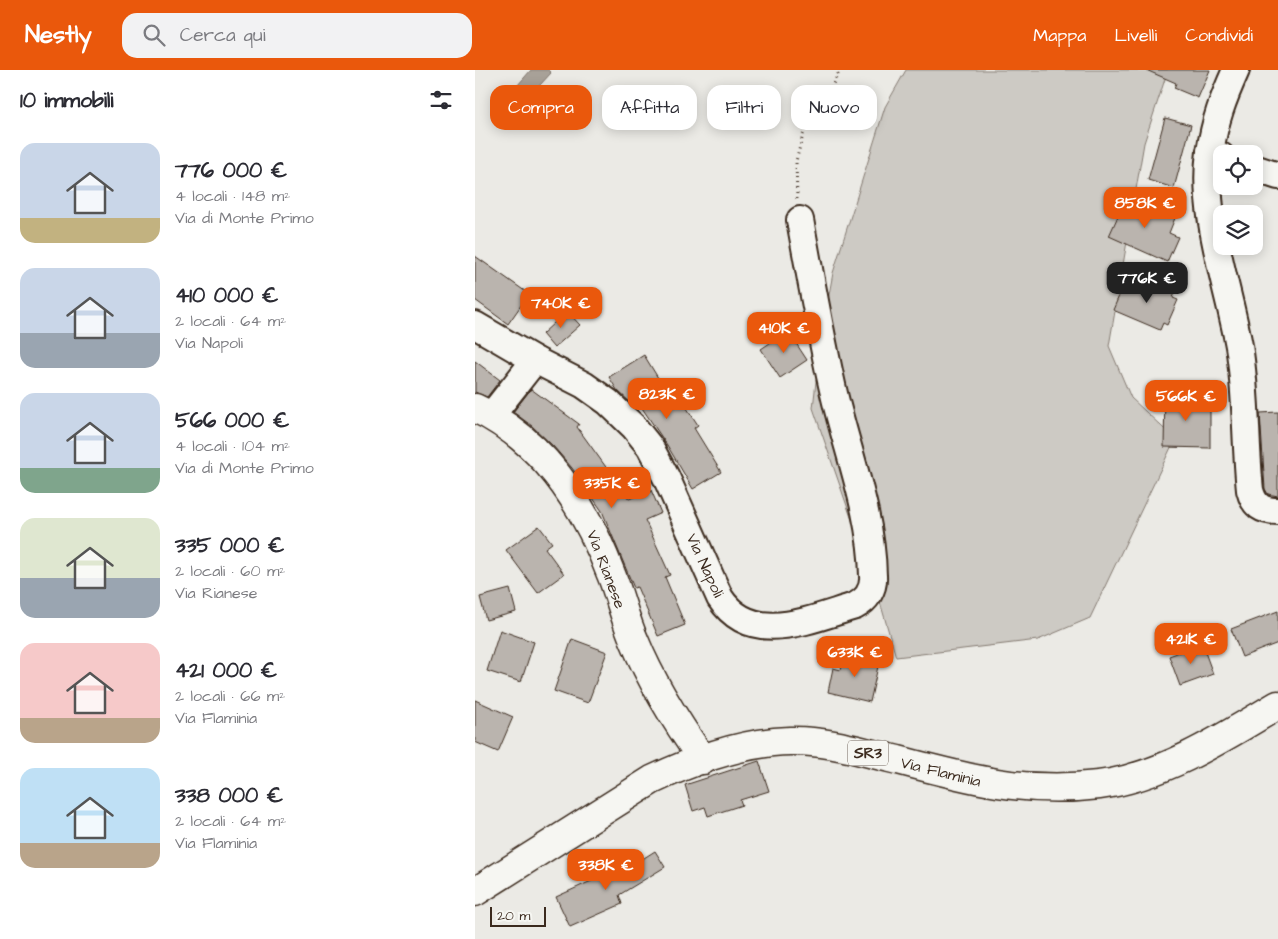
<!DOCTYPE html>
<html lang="it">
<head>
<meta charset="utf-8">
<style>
  body { margin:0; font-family:"Architects Daughter",sans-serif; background:#f2f2f3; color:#2b2b33; height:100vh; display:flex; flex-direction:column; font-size:19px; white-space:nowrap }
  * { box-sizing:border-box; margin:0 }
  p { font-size:16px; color:#7c7c81 }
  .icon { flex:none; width:28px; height:28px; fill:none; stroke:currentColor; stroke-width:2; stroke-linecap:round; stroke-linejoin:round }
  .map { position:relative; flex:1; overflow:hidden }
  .sheet { display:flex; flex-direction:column; background:#fff; width:475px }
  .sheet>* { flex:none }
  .banner { position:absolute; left:15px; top:15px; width:475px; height:45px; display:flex; gap:10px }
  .fabs { position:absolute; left:738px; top:75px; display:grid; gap:10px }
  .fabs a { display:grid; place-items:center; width:50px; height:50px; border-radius:10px; background:#fff; box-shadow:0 2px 12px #0003; font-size:25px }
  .scale { position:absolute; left:15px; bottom:12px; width:56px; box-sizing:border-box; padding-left:5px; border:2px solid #3b2a1e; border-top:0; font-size:14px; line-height:18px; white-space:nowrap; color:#3b2a1e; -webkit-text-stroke:4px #f6f6f2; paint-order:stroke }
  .price { position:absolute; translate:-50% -42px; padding:0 11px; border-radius:10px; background:#ea580c; color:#fff; font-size:16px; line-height:32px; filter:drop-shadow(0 1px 2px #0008) }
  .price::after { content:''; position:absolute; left:50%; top:30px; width:15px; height:11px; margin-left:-8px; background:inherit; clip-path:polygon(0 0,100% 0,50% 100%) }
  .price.current { background:#222; color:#fff }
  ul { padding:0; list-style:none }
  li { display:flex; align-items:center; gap:15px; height:125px; padding:0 20px }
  li span { display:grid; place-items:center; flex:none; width:140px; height:100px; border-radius:15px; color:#555 }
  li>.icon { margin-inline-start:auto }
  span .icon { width:60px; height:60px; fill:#fffc; stroke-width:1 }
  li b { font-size:21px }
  h2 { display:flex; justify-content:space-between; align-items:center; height:60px; padding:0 20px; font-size:21px }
  .tag { padding:0 18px; border-radius:15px; background:#fff; box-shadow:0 2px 12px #0003; font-size:18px; line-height:45px }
  .tag.current { background:#ea580c; color:#fff }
  header { display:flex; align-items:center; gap:30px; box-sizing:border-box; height:70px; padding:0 25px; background:#ea580c; color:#fff }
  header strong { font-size:24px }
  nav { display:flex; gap:28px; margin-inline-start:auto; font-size:18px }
  .search { width:350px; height:45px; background:#f2f2f3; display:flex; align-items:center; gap:12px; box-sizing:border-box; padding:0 18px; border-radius:15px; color:#7c7c81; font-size:19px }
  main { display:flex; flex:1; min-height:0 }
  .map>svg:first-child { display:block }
  .green { fill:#cdcac4; stroke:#847a71 }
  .water { fill:#a8a198; stroke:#7c7167 }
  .building { fill:#bab4ae; stroke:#3b2a1e }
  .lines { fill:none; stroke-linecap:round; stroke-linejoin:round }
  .minor-casing { stroke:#3b2a1e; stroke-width:30 }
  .major-casing { stroke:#3b2a1e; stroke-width:31 }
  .path { stroke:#3b2a1e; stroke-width:3; stroke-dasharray:1 4; stroke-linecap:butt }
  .minor { stroke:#f6f6f2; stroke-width:26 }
  .major { stroke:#f6f6f2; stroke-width:28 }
  .labels { text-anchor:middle; stroke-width:5; stroke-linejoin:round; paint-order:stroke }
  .shield { fill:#f6f6f2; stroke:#73675e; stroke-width:1 }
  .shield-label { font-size:15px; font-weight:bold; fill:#3b2a1e }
  .street-label { font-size:16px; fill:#3b2a1e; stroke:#f6f6f2 }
</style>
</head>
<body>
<header>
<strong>Nestly</strong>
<div class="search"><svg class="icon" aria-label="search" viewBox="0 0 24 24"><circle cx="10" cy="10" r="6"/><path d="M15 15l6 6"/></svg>Cerca qui</div>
<nav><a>Mappa</a><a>Livelli</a><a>Condividi</a></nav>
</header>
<main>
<section class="sheet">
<h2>10 immobili<svg class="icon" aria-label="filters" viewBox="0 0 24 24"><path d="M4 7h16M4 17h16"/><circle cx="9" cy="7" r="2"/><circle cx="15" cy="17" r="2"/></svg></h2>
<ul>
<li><span style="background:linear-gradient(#c9d6e8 75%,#c2b280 0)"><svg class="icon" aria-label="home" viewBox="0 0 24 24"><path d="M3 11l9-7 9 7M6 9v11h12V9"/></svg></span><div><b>776 000 €</b><p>4 locali · 148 m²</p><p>Via di Monte Primo</p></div></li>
<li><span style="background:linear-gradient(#c9d6e8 65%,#9aa5b1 0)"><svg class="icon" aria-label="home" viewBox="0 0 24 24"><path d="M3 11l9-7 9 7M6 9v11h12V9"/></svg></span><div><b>410 000 €</b><p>2 locali · 64 m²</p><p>Via Napoli</p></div></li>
<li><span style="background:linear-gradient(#c9d6e8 75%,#7fa58c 0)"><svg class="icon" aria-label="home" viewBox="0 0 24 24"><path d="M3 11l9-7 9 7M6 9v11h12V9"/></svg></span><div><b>566 000 €</b><p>4 locali · 104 m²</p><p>Via di Monte Primo</p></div></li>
<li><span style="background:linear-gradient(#dfe7d0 60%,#9aa5b1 0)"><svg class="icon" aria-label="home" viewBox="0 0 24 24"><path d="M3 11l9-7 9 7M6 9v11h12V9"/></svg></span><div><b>335 000 €</b><p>2 locali · 60 m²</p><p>Via Rianese</p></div></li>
<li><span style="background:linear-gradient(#f6c9c9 75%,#b9a48a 0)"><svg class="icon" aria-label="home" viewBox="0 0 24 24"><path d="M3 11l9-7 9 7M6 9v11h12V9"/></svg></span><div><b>421 000 €</b><p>2 locali · 66 m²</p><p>Via Flaminia</p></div></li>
<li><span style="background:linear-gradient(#bfe0f5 75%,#b9a48a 0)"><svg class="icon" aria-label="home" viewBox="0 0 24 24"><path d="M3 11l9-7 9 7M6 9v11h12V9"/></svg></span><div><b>338 000 €</b><p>2 locali · 64 m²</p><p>Via Flaminia</p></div></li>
</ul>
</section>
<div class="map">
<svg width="803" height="869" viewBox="0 0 803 869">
  <rect width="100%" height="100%" fill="#ebeae5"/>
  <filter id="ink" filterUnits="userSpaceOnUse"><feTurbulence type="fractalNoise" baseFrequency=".02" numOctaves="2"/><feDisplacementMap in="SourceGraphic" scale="10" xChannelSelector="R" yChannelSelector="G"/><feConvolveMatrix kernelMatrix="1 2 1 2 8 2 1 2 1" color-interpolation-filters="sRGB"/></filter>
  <g filter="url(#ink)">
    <!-- green -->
    <polygon class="green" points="431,0 693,0 669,73 634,276 656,328 700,369 615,548 563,570 421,587 403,525 338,338 346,268 358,203 410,37"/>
    <!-- water -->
    <polygon class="water" points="56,0 73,0 76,3 54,27 42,16"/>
    <!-- building -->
    <g class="building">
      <polygon points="671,0 735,0 723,28 699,18 701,13"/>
      <polygon points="690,48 716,55 699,118 673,110"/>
      <polygon points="652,126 700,148 694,163 703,167 692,192 634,166"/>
      <polygon points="0,186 54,224 33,254 0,230"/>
      <polygon points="678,210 701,220 698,228 703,230 692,255 688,253 685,260 638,240 650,212 673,221"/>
      <polygon points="92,241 105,255 79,278 67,264"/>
      <polygon points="313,261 332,290 305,308 286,279"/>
      <polygon points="169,285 199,334 206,329 223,355 219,358 246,402 218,419 192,375 163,332 158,335 142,320 134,307"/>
      <polygon points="0,291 25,310 12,327 0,322"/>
      <polygon points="56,319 104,354 102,357 154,429 176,420 186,443 170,450 195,505 190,507 210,555 183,566 162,517 159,518 127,441 97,398 78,376 57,356 38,342"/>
      <polygon points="690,323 712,323 712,332 735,332 735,378 689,377"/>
      <polygon points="803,342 803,426 793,424 790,419 785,343"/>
      <polygon points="64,456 77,473 70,478 89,504 63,523 31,480"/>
      <polygon points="35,519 41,542 11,550 5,527"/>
      <polygon points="803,541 803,573 767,587 756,559"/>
      <polygon points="25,560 59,572 46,612 12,601"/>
      <polygon points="97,569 132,582 113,633 79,621"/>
      <polygon points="727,574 738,604 705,616 694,586"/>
      <polygon points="370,584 404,592 395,632 353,622 358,598 366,600"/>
      <polygon points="0,630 38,647 23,682 0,672"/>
      <polygon points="284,691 294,721 265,730 267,735 233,746 230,737 218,741 210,715"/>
      <polygon points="180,781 190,797 144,825 147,834 95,857 81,827 134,803 136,809"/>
    </g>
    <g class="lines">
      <defs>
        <g id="minor">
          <path d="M735 82C726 144 753 215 764 276 772 324 770 372 775 420 779 436 787 441 803 441"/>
          <path d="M746 86 735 82C740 50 748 29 761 0"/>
          <polyline points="779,98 803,106"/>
          <path d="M0 255 60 290 109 315 133 332 159 357 175 377 191 407 245 528C277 577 335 549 380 536 392 530 399 519 398 506 397 445 374 386 360 328 346 269 336 209 325 150"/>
          <polyline points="16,346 60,290"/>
        </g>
        <g id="major">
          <path d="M0 338C68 370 110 435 136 504 145 526 150 550 160 572 177 614 202 653 228 690"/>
          <path d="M0 822 177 710C219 690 268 672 315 671 351 670 388 682 423 690 494 709 550 724 624 715 687 707 750 667 803 635"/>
        </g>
      </defs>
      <!-- minor casing -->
      <use href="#minor" class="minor-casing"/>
      <!-- major casing -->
      <use href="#major" class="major-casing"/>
      <!-- path -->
      <polyline class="path" points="322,129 321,91 328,65 333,53 353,24 365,0"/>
      <!-- minor -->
      <use href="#minor" class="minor"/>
      <!-- major -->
      <use href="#major" class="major"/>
    </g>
  </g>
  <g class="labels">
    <!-- shield labels -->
    <rect class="shield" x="373" y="670.5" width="40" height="25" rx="4"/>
    <g class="shield-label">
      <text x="393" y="688">SR3</text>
    </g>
    <!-- street labels -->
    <g class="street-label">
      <text transform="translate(231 495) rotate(65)" y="6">Via Napoli</text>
      <text transform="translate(132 499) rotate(69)" y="6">Via Rianese</text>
      <text transform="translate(466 701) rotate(14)" y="6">Via Flaminia</text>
    </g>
  </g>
</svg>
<div class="fabs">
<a><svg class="icon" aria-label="locate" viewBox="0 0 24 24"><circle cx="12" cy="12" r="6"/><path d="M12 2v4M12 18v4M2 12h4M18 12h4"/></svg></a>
<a><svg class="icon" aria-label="layers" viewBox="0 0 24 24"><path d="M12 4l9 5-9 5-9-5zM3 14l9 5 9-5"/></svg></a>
</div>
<div class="scale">20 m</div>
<b class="price" style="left:670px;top:159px">858K €</b>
<b class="price current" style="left:672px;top:234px">776K €</b>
<b class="price" style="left:86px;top:259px">740K €</b>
<b class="price" style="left:309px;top:284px">410K €</b>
<b class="price" style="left:192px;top:350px">823K €</b>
<b class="price" style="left:711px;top:352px">566K €</b>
<b class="price" style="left:137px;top:439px">335K €</b>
<b class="price" style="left:716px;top:595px">421K €</b>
<b class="price" style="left:380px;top:608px">633K €</b>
<b class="price" style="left:131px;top:821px">338K €</b>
<div class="banner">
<a class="tag current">Compra</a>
<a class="tag">Affitta</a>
<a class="tag">Filtri</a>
<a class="tag">Nuovo</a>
</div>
</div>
</main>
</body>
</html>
